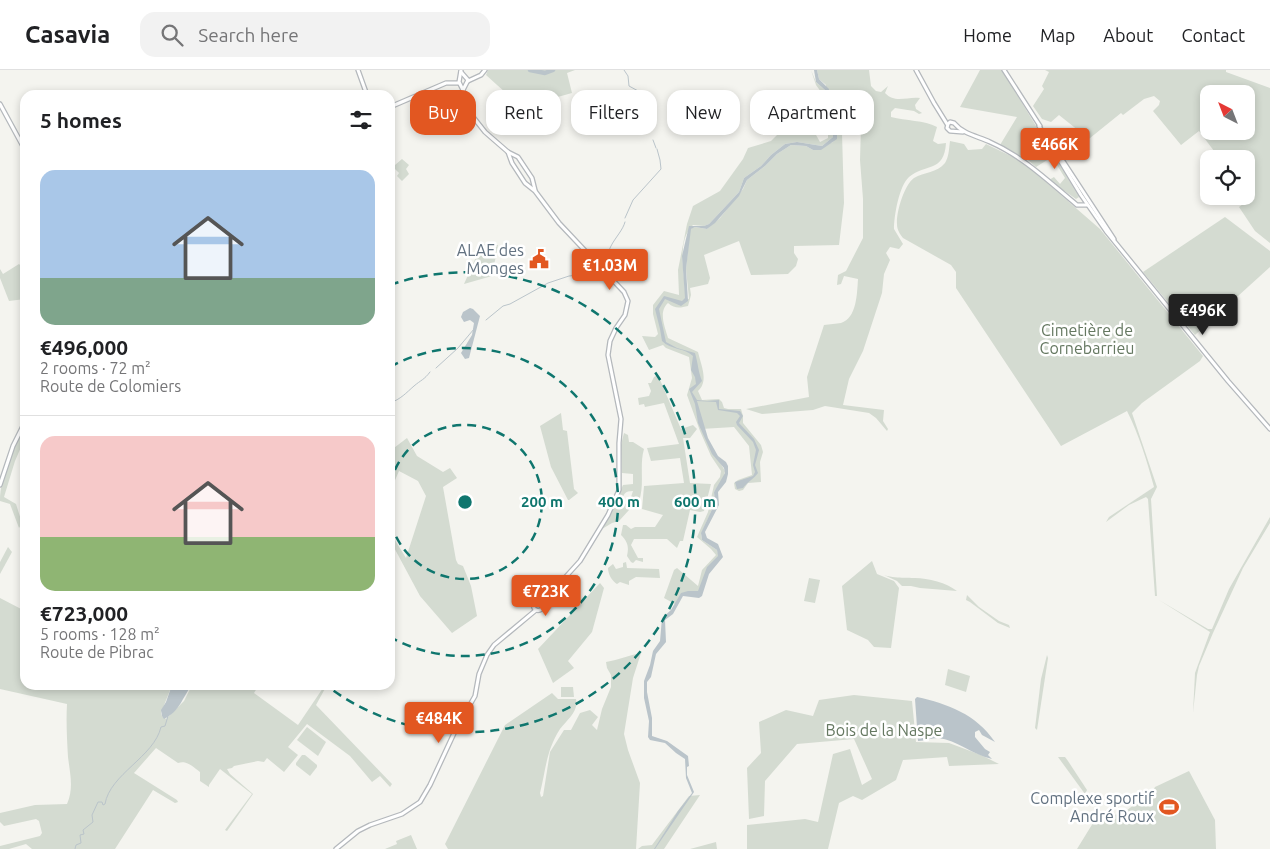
<!DOCTYPE html>
<html lang="en">
<head>
<meta charset="utf-8">
<style>
  body { margin:0; font-family:Ubuntu,sans-serif; background:#f2f2f2; color:#202124; height:100vh; display:flex; flex-direction:column; font-size:19px; white-space:nowrap }
  * { box-sizing:border-box; margin:0 }
  p { font-size:16px; color:#757577 }
  .icon { flex:none; width:28px; height:28px; fill:none; stroke:currentColor; stroke-width:2; stroke-linecap:round; stroke-linejoin:round }
  .map { position:relative; flex:1; overflow:hidden }
  .side { position:absolute; left:20px; top:20px; width:375px; height:600px; display:flex; flex-direction:column; background:#fff; border-radius:15px; box-shadow:0 2px 8px #0003 }
  .side>* { flex:none }
  .banner { position:absolute; left:410px; top:20px; width:475px; height:45px; display:flex; gap:10px }
  .needle { width:32px; rotate:318deg }
  .fabs { position:absolute; left:1200px; top:15px; display:grid; gap:10px }
  .fabs a { display:grid; place-items:center; width:55px; height:55px; border-radius:10px; background:#fff; box-shadow:0 2px 8px #0003; font-size:25px }
  .price { position:absolute; translate:-50% -42px; padding:0 11px; border-radius:5px; background:#e25721; color:#fff; font-size:16px; line-height:32px; filter:drop-shadow(0 1px 2px #0008) }
  .price::after { content:''; position:absolute; left:50%; top:30px; width:15px; height:11px; margin-left:-8px; background:inherit; clip-path:polygon(0 0,100% 0,50% 100%) }
  .price.selected { background:#222; color:#fff }
  ul { padding:0; list-style:none }
  li { display:grid; align-content:center; gap:10px; height:265px; padding:0 20px }
  li+li { border-top:1px solid #e0e0e0 }
  li span { display:grid; place-items:center; height:155px; border-radius:15px; color:#555 }
  li>.icon { margin-inline-start:auto }
  span .icon { width:90px; height:90px; fill:#fffc; stroke-width:1 }
  li b { font-size:21px }
  h2 { display:flex; justify-content:space-between; align-items:center; height:60px; padding:0 20px; font-size:21px }
  .tag { padding:0 18px; border-radius:15px; background:#fff; box-shadow:0 2px 8px #0003; font-size:18px; line-height:45px }
  .tag.selected { background:#e25721; color:#fff }
  header { display:flex; align-items:center; gap:30px; box-sizing:border-box; height:70px; padding:0 25px; background:#fff; border-bottom:1px solid #e0e0e0 }
  header strong { font-size:24px }
  nav { display:flex; gap:28px; margin-inline-start:auto; font-size:18px }
  .search { width:350px; height:45px; background:#f2f2f2; display:flex; align-items:center; gap:12px; box-sizing:border-box; padding:0 18px; border-radius:15px; color:#757577; font-size:19px }
  .map>svg:first-child { display:block }
  .green { fill:#d4dbd1; fill-rule:evenodd }
  .water { fill:#bac4ca }
  .lines { fill:none; stroke-linecap:round; stroke-linejoin:round }
  .stream { stroke:#bac4ca; stroke-width:1 }
  .river { stroke:#bac4ca; stroke-width:4.5 }
  .secondary-casing { stroke:#b4b8bc; stroke-width:5.5 }
  .secondary { stroke:#fff; stroke-width:3 }
  .ring { fill:none; stroke:#0f766e; stroke-width:2.5; stroke-dasharray:9 6 }
  .labels { text-anchor:middle; stroke-width:5; stroke-linejoin:round; paint-order:stroke }
  .poi-label { font-size:16px; fill:#637281; stroke:#fff; text-anchor:end }
  .park-label { font-size:16px; fill:#657861; stroke:#fff }
  .centre { fill:#0f766e; stroke:#fff; stroke-width:2.5 }
  .ring-label { font-size:15px; text-anchor:middle; font-weight:bold; fill:#0f766e; stroke:#fff; stroke-width:5; stroke-linejoin:round; paint-order:stroke }
</style>
</head>
<body>
<header>
<strong>Casavia</strong>
<div class="search"><svg class="icon" aria-label="search" viewBox="0 0 24 24"><circle cx="10" cy="10" r="6"/><path d="M15 15l6 6"/></svg>Search here</div>
<nav><a>Home</a><a>Map</a><a>About</a><a>Contact</a></nav>
</header>
<div class="map">
<svg width="1270" height="779" viewBox="0 0 1270 779">
  <rect width="100%" height="100%" fill="#f4f4ef"/>
  <!-- green -->
  <g class="green">
    <polygon points="488,0 575,0 567,3 572,23 554,28 552,23 507,24 486,5"/>
    <path d="M811 0 816 12 825 20V50L833 64V67L822 76 797 72 785 74 771 85 761 96 744 108 739 122 709 154 704 156 693 155C675 172 686 207 685 228L689 229 686 199 690 159 695 157 707 159 720 148 743 119 747 110 765 96 777 84 791 75 806 76 813 80 833 72 837 60 826 43V15L819 9 817 0H869L871 16 876 21 881 22 888 16 885 23C895 34 908 26 920 28L915 35 916 39 922 43 919 44 914 41 895 38 891 42V47C906 51 924 50 937 57L933 71 938 74 946 73C944 103 926 93 909 107 899 116 894 146 894 159L903 174 899 179 890 177 886 183 890 190 884 204 882 223 863 281 849 309 843 335 884 340 883 351 888 359 887 361 876 348 869 343 825 336 813 340 762 344 746 339 809 327 807 307 824 255C830 254 836 254 841 253 857 248 857 223 858 209L844 206 841 214 837 215 838 205 846 201 863 168V129L860 90 861 56 855 50 842 63 844 133 839 175 794 176V183L798 189 796 196 788 204 751 205 739 171 704 185 710 208 708 214 690 218 691 225 688 236C680 238 675 239 668 233 658 242 665 257 668 268L698 282C701 295 709 311 698 321L702 330 719 329 722 332 724 338 728 339H741L743 346V353L761 375 763 382 760 392 761 412 748 413 743 420 739 421 735 419 734 413 738 410 752 405 749 376 734 357 701 359 725 401 724 408 714 422 715 433 701 464 702 470 717 480 719 487 708 500 700 521 696 524 684 523 675 534 664 528 674 500 677 498 698 516 702 500 716 485 711 479 697 467 708 442 714 415 720 407 721 401 711 386 700 361 687 325 692 308 689 287 666 278 663 275 649 280 642 266 655 267 658 264 653 244V235L664 221 679 225 678 200 687 154 693 136 720 121 743 89 748 78 771 71 789 53 797 39 802 40 820 72 828 68V62L819 35 821 22 816 15Z"/>
    <polygon points="980,0 1002,0 1079,127 1076,129 1049,110 1054,107 1060,114 1065,108 1052,87 1036,97 1028,90 1000,75 1017,47 960,37"/>
    <path d="M1045 0H1226V2L1270 18V173L1255 161 1239 137 1250 129 1246 124V89H1220L1199 61 1181 75 1153 41 1159 35 1160 31 1154 26 1144 29 1123 45 1121 43 1069 85 1060 82 1049 65 1056 59 1077 74 1084 65 1059 45 1051 52 1042 49 1033 36 1044 19 1042 16 1049 2ZM1209 24H1246V61H1209Z"/>
    <path d="M950 71 964 74 968 80 982 79 986 74 1021 91 1031 99 1100 159 1203 286 1200 291 1142 333 1132 343 1157 417 1151 429 1157 526H1155L1148 429 1146 427 1129 435 1106 452 1109 447 1154 417C1147 391 1139 365 1127 341L1061 376 956 218V202L951 195 903 168C900 164 897 160 897 154 896 143 904 115 914 108 924 102 937 103 945 93 949 87 949 78 950 71Z"/>
    <polygon points="402,89 409,95 406,99 409,104 402,111 397,106 399,103 395,99 395,95"/>
    <polygon points="1225,147 1270,181 1270,197 1195,265 1143,202"/>
    <polygon points="482,174 498,175 492,206 464,214"/>
    <polygon points="19,194 25,200 25,229 9,231 0,208 0,199 3,204"/>
    <path d="M658 305 681 359 693 355 697 359 690 368H683L690 413 711 414 704 441 700 442 690 440 683 471H680L677 478 667 469H634L631 475 638 488H643V492L636 490 633 493 631 492 627 486C629 477 628 472 621 465L623 455H626L631 459 635 457H655L663 445 642 439 644 416 684 413 680 388 651 391 647 378 679 374 664 333 645 337 644 334 639 335 638 328 649 326 651 321 648 313H651L654 307Z"/>
    <polygon points="561,343 563,360 567,361 574,419 578,423 569,430 568,430 551,397 540,356"/>
    <path d="M25 355V368L15 391 4 427 16 434 22 453 19 458 10 434 0 431C0 405 14 378 25 355Z"/>
    <path d="M624 363 628 365 629 372H633L644 379C639 396 645 414 639 431L631 427 633 421C625 421 623 424 622 432L628 435 629 440 619 451 612 453 602 459 623 415 633 414V404L622 403 621 375Z"/>
    <polygon points="407,368 417,386 443,402 450,398 457,408 443,417 456,490 458,494 463,496 471,516 477,546 452,563 420,526 390,470 390,462 406,488 426,426 418,411 399,401 390,422 390,381"/>
    <polygon points="1270,447 1270,453 1243,498 1213,563 1199,596 1197,605 1193,643 1195,603 1210,562 1159,530 1208,559 1212,559 1229,519"/>
    <polygon points="8,477 12,482 0,504 0,492"/>
    <polygon points="872,491 877,504 894,511 899,518 891,578 874,577 868,570 847,560 842,516"/>
    <path d="M626 492 627 498 659 499 660 508 636 507 629 511V515L620 512 617 514C612 511 608 504 608 498L613 494 616 499 623 497V493Z"/>
    <path d="M884 505C897 509 902 507 915 508 928 508 947 513 957 521L920 518 911 516H902L897 511Z"/>
    <polygon points="809,508 820,510 815,533 804,531"/>
    <polygon points="600,513 604,518 592,562 568,591 574,598 553,613 538,579"/>
    <polygon points="967,525 979,537 999,551 1009,555 1010,558 998,553 970,532 966,530"/>
    <path d="M0 528 25 541V551L21 556 25 560V615H172L161 643 162 646 166 649 184 631 192 615H259L254 623 298 655 325 615H327L316 635 392 714 390 717 380 706 372 712 350 686 307 654 288 677 298 685 284 702 267 688 264 692 258 691 234 696 232 698 227 699 230 704 253 724 227 761 225 760 252 724 220 699 209 715V717L200 711V702C193 697 187 690 178 693L156 678 134 703 177 730 178 732 175 733 153 720 115 779H32L26 774 9 779H0V776L40 766 42 763 39 751 36 749 4 756 0 752V743L35 735 67 734C74 718 70 704 68 687 67 670 66 651 67 634L0 619Z"/>
    <path d="M641 583 633 608 624 664 628 680 640 713 636 779H448L445 774 505 655 552 623 558 629H576C579 641 567 650 560 659 546 681 546 699 540 723L541 727 543 726 550 682 564 660H571L580 643 590 640 598 647 592 655 597 660 602 639 611 617V605L607 598 606 592C619 590 629 585 641 583Z"/>
    <polygon points="1047,585 1048,588 1037,660 1035,658 1041,609"/>
    <polygon points="948,599 970,606 966,622 945,615"/>
    <polygon points="561,617 573,617 574,627 561,627"/>
    <polygon points="854,625 912,631 916,672 949,673 981,685 999,694 949,696 947,687 903,690 896,710 862,730 853,726 839,733 828,779 747,779 747,755 805,749 818,752 833,684 850,679 862,715 872,709 854,669 797,674 765,711 764,746 749,749 747,698 761,683 759,652 786,640 813,646 819,630"/>
    <polygon points="307,657 326,672 318,686 297,670"/>
    <polygon points="302,685 305,685 317,695 317,697 310,706 296,695 296,693"/>
    <polygon points="1058,687 1065,687 1068,691 1087,720 1085,724"/>
    <polygon points="1189,701 1215,750 1216,779 1077,779 1093,753 1126,741 1135,734 1147,731 1155,717"/>
    <polygon points="700,725 664,779 638,779 642,776 652,775 689,726"/>
    <polygon points="411,765 417,779 385,779 397,774 396,771"/>
    <polygon points="716,772 717,779 690,779"/>
  </g>
  <!-- water -->
  <g class="water">
    <path d="M814 0H817L819 9 829 19 826 43 837 60V69L821 80H813L806 76 791 75 777 84 765 96 747 110 739 126 715 153 707 159 695 157 691 159 686 199 688 231 681 236 665 229 659 239 666 272 677 278 695 283C698 293 698 301 702 311L692 322 697 330 707 331 719 330V339L740 341 743 346 739 353 754 369 759 380 755 395 758 403C754 409 747 412 743 418L737 419 735 412 753 406 755 402 753 395 756 380 753 372 737 355 736 352 740 346 737 343 718 340 716 332 697 331 708 368 718 386 726 392 728 396V404L726 412 718 422 719 435 705 462 707 468 718 474 723 487 709 504 702 526 699 528 683 526 673 544 665 550 666 572 656 584 651 607 647 612V622L652 648V666L667 671 688 686 689 696 687 697V705L694 722 655 779H654L678 741 692 723 686 708 685 689 676 683 665 673 650 670 648 667 649 651 644 628V611L650 595 653 581 660 571 662 548 671 540 681 523 688 521H698L707 497 718 486 717 480 702 470 701 463 715 433 714 422 725 403 724 398 712 384 698 353 695 334 689 319 696 314 695 307 691 300 693 286C685 278 671 280 662 271L660 259 655 239 664 226 682 231 685 228 682 186 689 156H704L709 154 739 122 744 108 761 96 771 85 785 74 797 72 822 76 833 67V64L823 44 825 20 816 12Z"/>
    <polygon points="497,47 524,62 511,62 501,58"/>
    <polygon points="470,238 473,239 480,246 469,288 465,289 461,283 472,265 474,253 470,250 464,252 461,247 463,242"/>
    <path d="M172 615H192C182 628 180 641 164 649L162 646 161 640 166 632Z"/>
    <path d="M917 627C948 634 976 644 995 672L982 665 979 660 975 662V667L985 679 990 682 988 685 992 689C973 685 957 670 938 668 931 668 925 671 918 671L915 629Z"/>
  </g>
  <g class="lines">
    <!-- stream -->
    <g class="stream">
      <polyline points="624,0 628,6 629,16 640,22 645,48 649,59"/>
      <polyline points="653,70 656,78"/>
      <polyline points="625,148 633,130 661,99 660,90 657,79"/>
      <path d="M600 194C606 188 608 182 611 176 615 168 623 160 625 152"/>
      <polyline points="486,250 503,236 510,234 548,213 569,206 589,204 598,197"/>
      <polyline points="436,298 458,278 474,259"/>
      <path d="M390 333C401 329 406 323 414 316 421 310 424 310 430 302"/>
      <path d="M75 779 76 775 81 773 80 765 84 764 83 760 93 752 92 745 98 732H102L103 735 105 734C110 704 154 687 161 657L165 656 168 646"/>
    </g>
    <!-- river -->
    <polyline class="river" points="530,0 545,3 553,0"/>
    <defs>
      <g id="secondary">
        <polyline points="358,0 367,25"/>
        <polyline points="461,0 459,12 463,20 464,27 470,43 485,62 508,82 518,87 532,108 535,120"/>
        <polyline points="916,0 934,33 947,54"/>
        <polyline points="1004,0 1040,56"/>
        <polyline points="461,2 468,10 463,20"/>
        <polyline points="468,11 481,5 485,0"/>
        <polyline points="0,34 25,80"/>
        <polyline points="390,37 446,13 459,13"/>
        <polyline points="1039,56 1081,125 1106,161 1228,311 1270,359"/>
        <path d="M963 62 950 61 947 58 948 54 950 52 954 53C963 64 977 66 990 72 1024 87 1049 112 1077 135H1087"/>
        <polyline points="508,82 512,93 525,113 535,121 559,153 624,222 628,231 625,245 616,258 610,271 608,285 621,349 619,373 619,420 608,445 580,491 551,523 542,534"/>
        <polyline points="1063,91 1114,169"/>
        <polyline points="0,415 13,376 25,352"/>
        <circle cx="538" cy="536" r="4.5"/>
        <polyline points="336,779 358,761 370,755 402,744 420,732 430,715 456,659 475,626 479,604 487,585 494,575 536,540"/>
      </g>
    </defs>
    <!-- secondary casing -->
    <use href="#secondary" class="secondary-casing"/>
    <!-- secondary -->
    <use href="#secondary" class="secondary"/>
  </g>
  <!-- distance rings -->
  <g class="ring">
    <path d="M390 414A77 77 0 1 1 390 450"/>
    <path d="M390 297A154 154 0 1 1 390 567"/>
    <path d="M390 215A230 230 0 1 1 327 616"/>
  </g>
  <!-- icons -->
  <defs>
    <symbol id="civic-bare" viewBox="-9 -9 18 18"><path d="M-.6-6.5H3V-4.5H.6V-3L4-1V1h2V6H-6V1h2V-1L-.6-3ZM-1.2 2.5V6h2.4V2.5Z" fill="#e25721" stroke="#fff" stroke-width="2.5" paint-order="stroke"/></symbol>
    <symbol id="stadium-bare" viewBox="-9 -9 18 18"><path d="M0-5a6.5 5 0 1 0 0 10a6.5 5 0 1 0 0-10ZM-3.5-1.8h7v3.6h-7Z" fill="#e25721" stroke="#fff" stroke-width="2.5" paint-order="stroke"/></symbol>
  </defs>
  <g fill-rule="evenodd">
    <use href="#civic-bare" x="525" y="175" width="28" height="28"/>
    <use href="#stadium-bare" x="1155" y="723" width="28" height="28"/>
  </g>
  <g class="labels">
    <!-- poi labels -->
    <g class="poi-label">
      <text x="524" y="186">ALAE des<tspan x="524" dy="18">Monges</tspan></text>
      <text x="1154" y="734">Complexe sportif<tspan x="1154" dy="18">André Roux</tspan></text>
    </g>
    <!-- park labels -->
    <g class="park-label">
      <text x="1087" y="266">Cimetière de<tspan x="1087" dy="18">Cornebarrieu</tspan></text>
      <text x="884" y="666">Bois de la Naspe</text>
    </g>
  </g>
  <circle cx="465" cy="432" r="8" class="centre"/>
  <g class="ring-label">
    <text x="542" y="437">200 m</text>
    <text x="619" y="437">400 m</text>
    <text x="695" y="437">600 m</text>
  </g>
</svg>
<div class="fabs">
<a><svg class="needle" viewBox="-14 -14 28 28"><path d="M0-13l5 13h-10z" fill="#e53935"/><path d="M0 13l5-13h-10z" fill="#757577"/></svg></a>
<a><svg class="icon" aria-label="locate" viewBox="0 0 24 24"><circle cx="12" cy="12" r="6"/><path d="M12 2v4M12 18v4M2 12h4M18 12h4"/></svg></a>
</div>
<b class="price" style="left:1055px;top:100px">€466K</b>
<b class="price" style="left:610px;top:221px">€1.03M</b>
<b class="price selected" style="left:1203px;top:266px">€496K</b>
<b class="price" style="left:546px;top:547px">€723K</b>
<b class="price" style="left:439px;top:674px">€484K</b>
<div class="banner">
<a class="tag selected">Buy</a>
<a class="tag">Rent</a>
<a class="tag">Filters</a>
<a class="tag">New</a>
<a class="tag">Apartment</a>
</div>
<section class="side">
<h2>5 homes<svg class="icon" aria-label="filters" viewBox="0 0 24 24"><path d="M4 7h16M4 17h16"/><circle cx="9" cy="7" r="2"/><circle cx="15" cy="17" r="2"/></svg></h2>
<ul>
<li><span style="background:linear-gradient(#a9c7e8 70%,#7fa58c 0)"><svg class="icon" aria-label="home" viewBox="0 0 24 24"><path d="M3 11l9-7 9 7M6 9v11h12V9"/></svg></span><div><b>€496,000</b><p>2 rooms · 72 m²</p><p>Route de Colomiers</p></div></li>
<li><span style="background:linear-gradient(#f6c9c9 65%,#8fb573 0)"><svg class="icon" aria-label="home" viewBox="0 0 24 24"><path d="M3 11l9-7 9 7M6 9v11h12V9"/></svg></span><div><b>€723,000</b><p>5 rooms · 128 m²</p><p>Route de Pibrac</p></div></li>
</ul>
</section>
</div>
</body>
</html>
